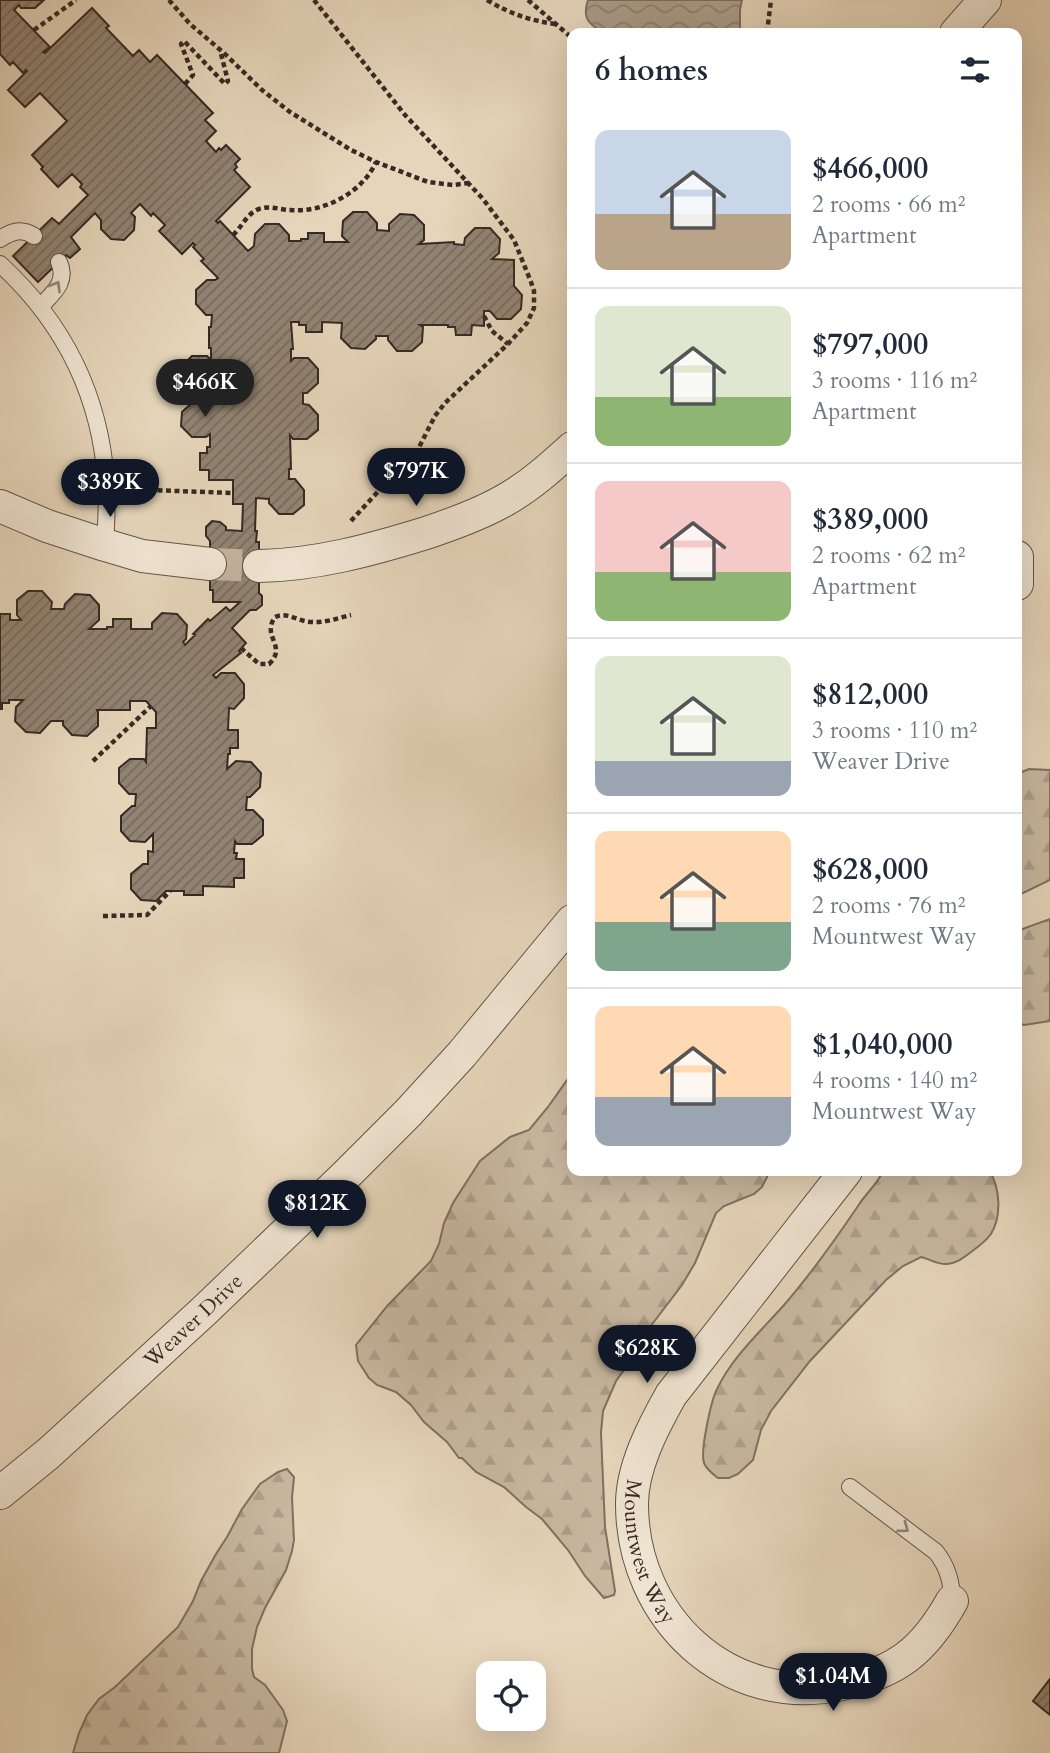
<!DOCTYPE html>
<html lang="en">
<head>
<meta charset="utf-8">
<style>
  body { margin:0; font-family:Cardo,serif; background:#f2f2f3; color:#1f2937; height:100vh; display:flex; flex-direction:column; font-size:26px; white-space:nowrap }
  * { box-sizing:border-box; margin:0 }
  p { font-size:23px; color:#747a83 }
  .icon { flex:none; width:38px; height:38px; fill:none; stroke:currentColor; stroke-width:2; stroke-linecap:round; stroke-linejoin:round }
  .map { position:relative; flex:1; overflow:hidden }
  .side { position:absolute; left:567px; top:28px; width:455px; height:1148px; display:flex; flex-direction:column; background:#fff; border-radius:14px; box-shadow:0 7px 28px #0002 }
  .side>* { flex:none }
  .buttons { position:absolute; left:476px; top:1661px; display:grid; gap:14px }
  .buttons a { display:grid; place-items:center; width:70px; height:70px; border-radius:14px; background:#fff; box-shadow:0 7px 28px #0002; font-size:35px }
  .price { position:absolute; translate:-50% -60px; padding:0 16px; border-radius:24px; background:#111827; color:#fff; font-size:23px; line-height:46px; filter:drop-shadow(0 2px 4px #0008) }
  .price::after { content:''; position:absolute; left:50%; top:42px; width:21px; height:16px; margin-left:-10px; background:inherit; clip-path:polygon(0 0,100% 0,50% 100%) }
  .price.current { background:#222; color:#fff }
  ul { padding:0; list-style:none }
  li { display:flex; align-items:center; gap:21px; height:175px; padding:0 28px }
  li+li { border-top:2px solid #e0e1e3 }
  li span { display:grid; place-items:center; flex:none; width:196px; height:140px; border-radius:14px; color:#555 }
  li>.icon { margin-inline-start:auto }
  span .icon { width:84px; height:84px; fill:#fffc; stroke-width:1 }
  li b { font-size:30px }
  h2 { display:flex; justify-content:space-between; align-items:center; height:84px; padding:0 28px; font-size:30px }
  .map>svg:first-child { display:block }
  .forest { fill:url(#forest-firs); stroke:#7e7162; stroke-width:2 }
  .water { fill:url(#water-waves); stroke:#7b6e5f; stroke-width:2 }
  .building { fill:url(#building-hatch); stroke:#352a24; stroke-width:2 }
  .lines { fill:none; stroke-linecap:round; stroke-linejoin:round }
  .minor-tunnel { stroke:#c3b39c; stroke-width:32; stroke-dasharray:32 16; stroke-linecap:butt }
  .service-casing { stroke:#61554a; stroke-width:18 }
  .minor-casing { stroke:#61554a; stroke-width:34 }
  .path { stroke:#352a24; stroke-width:4.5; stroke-dasharray:5 3.5; stroke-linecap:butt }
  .service { stroke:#efe4d2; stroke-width:16 }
  .minor { stroke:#efe4d2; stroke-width:32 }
  .oneway { stroke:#92877b }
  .labels { text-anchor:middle; stroke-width:6; stroke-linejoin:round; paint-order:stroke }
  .street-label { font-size:21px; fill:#352a24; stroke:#efe4d2 }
</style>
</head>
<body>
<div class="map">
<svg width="1050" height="1753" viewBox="0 0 1050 1753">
  <defs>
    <pattern id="forest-firs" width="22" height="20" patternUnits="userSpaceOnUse" patternTransform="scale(1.75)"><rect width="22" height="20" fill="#c8b8a0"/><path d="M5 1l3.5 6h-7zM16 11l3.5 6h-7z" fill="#ac9e8a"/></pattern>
    <pattern id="water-waves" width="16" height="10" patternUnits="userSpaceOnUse" patternTransform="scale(1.75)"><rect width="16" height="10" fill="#aa9b87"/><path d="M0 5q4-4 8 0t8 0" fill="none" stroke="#8b7f6e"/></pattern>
    <pattern id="building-hatch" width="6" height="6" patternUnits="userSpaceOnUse" patternTransform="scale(1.75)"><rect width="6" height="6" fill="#918372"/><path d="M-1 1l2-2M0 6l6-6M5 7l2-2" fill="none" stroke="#776b5d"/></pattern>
  </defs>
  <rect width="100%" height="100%" fill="#e6d5ba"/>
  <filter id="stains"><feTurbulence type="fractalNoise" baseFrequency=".00286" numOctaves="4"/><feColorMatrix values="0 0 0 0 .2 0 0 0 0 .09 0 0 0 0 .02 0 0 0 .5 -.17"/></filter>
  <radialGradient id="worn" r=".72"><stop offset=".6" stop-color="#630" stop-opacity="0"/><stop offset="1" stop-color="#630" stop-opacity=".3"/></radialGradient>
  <!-- forest -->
  <g class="forest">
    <polygon points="1029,769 1050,770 1050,880 1017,896 1017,774"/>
    <polygon points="1050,919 1050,1021 1024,1025 1017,1023 1017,931"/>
    <polygon points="572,1073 572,1171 767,1171 767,1177 762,1187 754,1194 724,1206 716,1213 695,1263 682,1285 650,1327 635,1355 616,1381 603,1411 601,1433 605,1527 615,1591 614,1595 604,1598 585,1576 568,1550 542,1519 526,1507 504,1487 476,1472 462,1458 459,1458 447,1442 424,1422 411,1405 396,1392 377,1385 369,1378 358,1361 356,1345 388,1305 431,1261 439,1244 444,1223 453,1203 480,1161 510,1137 529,1130 548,1107"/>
    <path d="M883 1171H990C1000 1190 1002 1215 991 1234 986 1241 978 1247 971 1252 963 1258 957 1263 947 1264 938 1265 930 1259 921 1257L903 1266 886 1280 810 1361 771 1411 761 1430 753 1460 738 1474 729 1478H718C713 1474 707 1470 704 1463 700 1451 711 1401 717 1389 732 1357 761 1331 784 1305 811 1274 835 1240 858 1206 866 1193 877 1185 883 1171Z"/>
    <polygon points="287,1469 294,1477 292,1498 294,1540 292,1551 286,1570 265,1608 257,1627 252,1649 252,1669 254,1677 265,1685 283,1710 287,1721 279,1753 73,1753 79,1733 87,1715 99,1699 115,1687 178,1627 193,1601 201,1581 216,1554 227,1537 242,1509 260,1484 278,1472"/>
  </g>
  <!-- water -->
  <path class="water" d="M588 0H742L740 10V33H604C588 24 582 18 588 0Z"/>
  <!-- building -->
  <g class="building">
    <polygon points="0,0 44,0 35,8 21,8 19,5 14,10 50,47 43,52 45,53 92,8 109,26 106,28 133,56 139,50 150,62 157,55 213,113 205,120 216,131 206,141 216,152 219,148 221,150 226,145 240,159 235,164 237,167 234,170 250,187 216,221 218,223 220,221 248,251 254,246 255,234 265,224 279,224 289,235 289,241 301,241 301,239 308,239 308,233 324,233 324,242 348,242 342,236 343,221 353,212 367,212 377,223 377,230 389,231 389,224 400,214 414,215 424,225 424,240 419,244 454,242 454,244 464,245 465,238 475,228 490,228 500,239 499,253 492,259 514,260 514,286 522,295 521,309 511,319 497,319 490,311 484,311 484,326 472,325 471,335 456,335 455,327 448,327 448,325 420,325 423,327 422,342 412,351 397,351 388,340 388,336 376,336 376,339 365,349 351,348 341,338 342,323 322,322 322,332 306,332 306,325 299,325 299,322 291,322 293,349 291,349 291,361 294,358 308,358 318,369 318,383 307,393 303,393 303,404 309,405 318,415 318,430 307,439 293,439 290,435 291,469 289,469 289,479 295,479 304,490 304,505 293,514 279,514 269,503 269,499 256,498 255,531 257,531 256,542 259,542 259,593 262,596 262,605 256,610 250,610 232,628 246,643 239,651 241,653 213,675 216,678 221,673 235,673 244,684 244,698 234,709 229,708 228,730 238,730 238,748 230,748 230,754 228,754 227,769 236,761 251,762 261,773 260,787 250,797 247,797 246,810 253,810 263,820 263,835 252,844 237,844 235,841 234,853 237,853 236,859 244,859 244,878 234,878 234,887 203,886 203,895 184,895 184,891 166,891 156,901 141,900 131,889 131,874 143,864 148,864 148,851 153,852 153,834 145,842 130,841 121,831 121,816 132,806 135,806 136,794 129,794 119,783 119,768 130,759 144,759 146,762 147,728 156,728 156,712 146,701 130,701 130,710 97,710 98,712 98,726 87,736 72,735 63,725 63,721 51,721 40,733 26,732 15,721 16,707 23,700 9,700 9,703 2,703 2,709 0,709 0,614 10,614 10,620 21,620 17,615 17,600 28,591 42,591 52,602 51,609 64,609 65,604 75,594 90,595 99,605 99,620 89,629 107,629 107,627 113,627 113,619 131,619 131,629 152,629 152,623 162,613 177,614 187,625 186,639 183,642 185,645 195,635 193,634 208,619 210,621 226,607 230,611 240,602 213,602 213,590 210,590 210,541 206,536 206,527 212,521 220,522 226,527 226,530 242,531 243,504 233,504 233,480 209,480 209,470 200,470 200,453 207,453 207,447 210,447 210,434 206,437 192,437 181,426 182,412 193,402 198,402 198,391 191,390 182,380 182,366 192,356 207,356 211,360 211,348 209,348 209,327 211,327 212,315 206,315 196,304 196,290 207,280 215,280 218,278 201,261 204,259 193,247 195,245 193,243 182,254 159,231 165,225 153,213 151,216 140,204 131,213 135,217 134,230 124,240 111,239 101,229 101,220 95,213 71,237 80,249 70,258 66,255 38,282 13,256 52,218 59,224 88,195 80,187 82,184 72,174 58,187 41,169 43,167 32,155 67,121 40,93 25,107 8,90 27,71 26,70 23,73 13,62 10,65 0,54"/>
    <polygon points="1050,1679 1050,1715 1033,1701"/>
  </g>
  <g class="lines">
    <!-- minor-tunnel -->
    <polyline class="minor-tunnel" points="210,564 259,566"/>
    <defs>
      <g id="service">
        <path d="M0 239C12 231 22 228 34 236"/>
        <path d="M0 264C63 322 100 395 106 481 108 502 106 524 105 545"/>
        <path d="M40 307C53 293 68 282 59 262"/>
        <path d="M850 1487 936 1552C948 1567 952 1582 952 1601"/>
      </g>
      <g id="minor">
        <polyline points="956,33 985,0"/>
        <polyline points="0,506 47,526 105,545 142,556 210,564"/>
        <polyline points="1017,557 1017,584"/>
        <path d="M259 566C316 565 371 550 426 533 453 524 481 514 505 500 530 486 551 467 572 448"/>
        <path id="s1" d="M846 1171 671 1395C653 1427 632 1467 632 1504 632 1617 727 1709 842 1684 897 1672 924 1651 952 1601"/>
        <path id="s2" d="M0 1493 49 1453 118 1390 204 1311 345 1176 408 1113 462 1054 572 921"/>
      </g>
    </defs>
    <!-- service casing -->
    <use href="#service" class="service-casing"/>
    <!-- minor casing -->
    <use href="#minor" class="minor-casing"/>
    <!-- path -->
    <g class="path">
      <polyline points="169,0 190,24 224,53 262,90 290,112 351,150 376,162 428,182 453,185 469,183"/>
      <polyline points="314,0 405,115 483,199 514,240 531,282 534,291 534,308 527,323 508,344 445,403 435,416 414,457 398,470 349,523"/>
      <path d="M487 0C511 14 528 20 555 24"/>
      <polyline points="528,0 572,38"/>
      <polyline points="34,30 76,0"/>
      <polyline points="767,33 771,0"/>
      <polyline points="185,84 193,75 181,44 184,41 225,84 228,81 220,50"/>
      <path d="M233 235C242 227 247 213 259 209 270 205 280 210 291 210 324 213 363 192 376 162"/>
      <polyline points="484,316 492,331 508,344"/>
      <polyline points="149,490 233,493"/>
      <path d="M241 648 259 664H269C288 646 261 637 275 617 288 611 298 622 312 622 325 623 338 618 351 615"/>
      <polyline points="93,761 151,706"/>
      <polyline points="103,916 147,915 170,891"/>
    </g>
    <!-- service -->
    <use href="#service" class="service"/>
    <!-- minor -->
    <use href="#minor" class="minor"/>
  </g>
  <!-- one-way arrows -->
  <defs><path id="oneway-chevron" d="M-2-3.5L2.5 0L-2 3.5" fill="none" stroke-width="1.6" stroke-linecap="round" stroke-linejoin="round" transform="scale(1.75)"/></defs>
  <g class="oneway">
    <use href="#oneway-chevron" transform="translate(56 286) rotate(-60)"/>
    <use href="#oneway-chevron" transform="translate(904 1528) rotate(37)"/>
  </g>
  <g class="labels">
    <!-- street labels -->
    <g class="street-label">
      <text dy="7" stroke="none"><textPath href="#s2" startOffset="259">Weaver Drive</textPath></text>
      <text dy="7" stroke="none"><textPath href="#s1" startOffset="452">Mountwest Way</textPath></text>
    </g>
  </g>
  <rect width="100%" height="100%" filter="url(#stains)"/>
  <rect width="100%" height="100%" fill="url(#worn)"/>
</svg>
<div class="buttons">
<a><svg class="icon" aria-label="locate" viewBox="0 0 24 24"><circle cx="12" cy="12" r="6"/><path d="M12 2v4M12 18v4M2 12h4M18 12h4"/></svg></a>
</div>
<b class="price current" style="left:205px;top:419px">$466K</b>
<b class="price" style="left:416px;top:508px">$797K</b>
<b class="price" style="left:110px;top:519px">$389K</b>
<b class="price" style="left:317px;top:1240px">$812K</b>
<b class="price" style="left:647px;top:1385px">$628K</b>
<b class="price" style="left:833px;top:1713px">$1.04M</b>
<section class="side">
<h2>6 homes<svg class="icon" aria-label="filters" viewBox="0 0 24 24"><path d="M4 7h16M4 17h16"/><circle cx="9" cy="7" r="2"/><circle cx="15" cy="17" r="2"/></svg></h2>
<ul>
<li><span style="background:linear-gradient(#c9d6e8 60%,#b9a48a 0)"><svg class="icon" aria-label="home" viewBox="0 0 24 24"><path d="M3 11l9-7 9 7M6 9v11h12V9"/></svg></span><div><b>$466,000</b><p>2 rooms · 66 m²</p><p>Apartment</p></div></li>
<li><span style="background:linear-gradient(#dfe7d0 65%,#8fb573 0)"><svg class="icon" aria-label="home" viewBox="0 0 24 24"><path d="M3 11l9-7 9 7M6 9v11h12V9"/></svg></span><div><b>$797,000</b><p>3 rooms · 116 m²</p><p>Apartment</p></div></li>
<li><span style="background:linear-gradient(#f6c9c9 65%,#8fb573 0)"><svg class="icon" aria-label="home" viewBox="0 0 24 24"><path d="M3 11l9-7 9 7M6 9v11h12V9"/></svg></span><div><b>$389,000</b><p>2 rooms · 62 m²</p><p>Apartment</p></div></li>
<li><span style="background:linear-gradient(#dfe7d0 75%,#9aa5b1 0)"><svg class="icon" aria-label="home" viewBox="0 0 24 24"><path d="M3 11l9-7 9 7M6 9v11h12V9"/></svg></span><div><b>$812,000</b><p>3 rooms · 110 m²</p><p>Weaver Drive</p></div></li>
<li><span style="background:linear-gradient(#ffd9b3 65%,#7fa58c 0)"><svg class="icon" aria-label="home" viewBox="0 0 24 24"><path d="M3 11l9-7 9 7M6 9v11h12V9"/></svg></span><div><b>$628,000</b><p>2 rooms · 76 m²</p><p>Mountwest Way</p></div></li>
<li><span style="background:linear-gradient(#ffd9b3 65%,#9aa5b1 0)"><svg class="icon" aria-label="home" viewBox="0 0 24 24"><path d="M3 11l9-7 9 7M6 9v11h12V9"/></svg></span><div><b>$1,040,000</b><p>4 rooms · 140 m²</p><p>Mountwest Way</p></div></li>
</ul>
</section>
</div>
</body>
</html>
